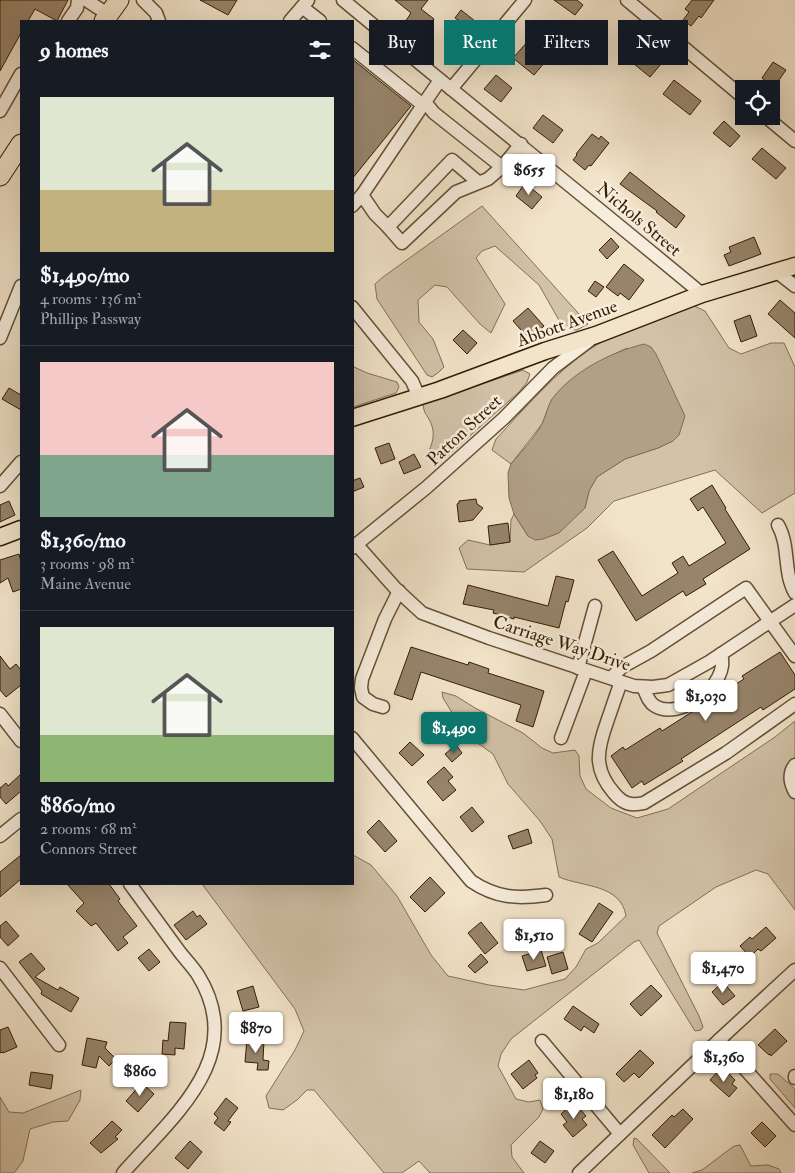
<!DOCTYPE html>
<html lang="en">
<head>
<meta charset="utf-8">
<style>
  body { margin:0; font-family:"IM FELL Double Pica",serif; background:#20242c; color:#f1f3f6; height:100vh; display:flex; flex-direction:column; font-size:19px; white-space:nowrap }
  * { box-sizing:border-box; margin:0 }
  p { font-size:16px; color:#9ea1a6 }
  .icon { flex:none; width:28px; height:28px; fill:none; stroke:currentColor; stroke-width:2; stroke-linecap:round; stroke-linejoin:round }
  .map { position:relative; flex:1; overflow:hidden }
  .details { position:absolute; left:20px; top:20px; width:334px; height:865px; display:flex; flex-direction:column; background:#171b24; border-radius:0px; box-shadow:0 5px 20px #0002 }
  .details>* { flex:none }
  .top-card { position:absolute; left:369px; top:20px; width:351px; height:45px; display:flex; gap:10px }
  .tools { position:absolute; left:735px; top:80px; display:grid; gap:10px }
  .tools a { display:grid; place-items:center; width:45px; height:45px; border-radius:0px; background:#171b24; box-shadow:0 5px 20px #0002; font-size:25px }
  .price { position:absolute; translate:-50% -42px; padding:0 11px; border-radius:5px; background:#fff; color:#222; font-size:16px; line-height:32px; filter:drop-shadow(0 1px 2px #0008) }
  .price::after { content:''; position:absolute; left:50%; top:30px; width:15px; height:11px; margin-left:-8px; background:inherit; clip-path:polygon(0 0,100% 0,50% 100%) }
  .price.active { background:#0f766e; color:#fff }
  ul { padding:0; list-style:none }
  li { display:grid; align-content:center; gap:10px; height:265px; padding:0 20px }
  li+li { border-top:1px solid #363941 }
  li span { display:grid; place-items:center; height:155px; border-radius:0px; color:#555 }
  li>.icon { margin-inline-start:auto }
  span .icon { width:90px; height:90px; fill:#fffc; stroke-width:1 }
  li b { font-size:21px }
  h2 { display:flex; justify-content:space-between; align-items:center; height:60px; padding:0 20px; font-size:21px }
  .pill { padding:0 18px; border-radius:0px; background:#171b24; box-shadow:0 5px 20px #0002; font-size:18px; line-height:45px }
  .pill.active { background:#0f766e; color:#fff }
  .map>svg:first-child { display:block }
  .green { fill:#d2c2a8; stroke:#837056 }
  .water { fill:#b1a087; stroke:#7f6c53 }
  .building { fill:#97846b; stroke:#341d04 }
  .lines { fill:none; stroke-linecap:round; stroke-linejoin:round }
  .minor-casing { stroke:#644f36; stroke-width:15 }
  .major-casing { stroke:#341d04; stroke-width:19 }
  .highway-casing { stroke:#341d04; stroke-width:21 }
  .minor { stroke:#f7eddd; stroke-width:12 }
  .major { stroke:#f2e4ca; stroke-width:16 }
  .highway { stroke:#f2e4ca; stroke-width:19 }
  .labels { text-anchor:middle; stroke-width:5; stroke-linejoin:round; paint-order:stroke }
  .street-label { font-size:18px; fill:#341d04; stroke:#f7eddd }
</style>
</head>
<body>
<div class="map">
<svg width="795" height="1173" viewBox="0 0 795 1173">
  <rect width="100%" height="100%" fill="#f2e4ca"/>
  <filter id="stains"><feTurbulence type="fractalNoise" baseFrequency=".004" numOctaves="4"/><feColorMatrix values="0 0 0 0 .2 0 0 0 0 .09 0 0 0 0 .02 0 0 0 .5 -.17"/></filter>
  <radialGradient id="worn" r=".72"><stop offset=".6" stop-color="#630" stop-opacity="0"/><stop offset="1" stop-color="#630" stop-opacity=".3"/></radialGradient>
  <!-- green -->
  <g class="green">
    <polygon points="482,206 588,324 577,330 564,329 539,285 495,246 482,251 476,258 505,304 491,333 480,324 447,287 435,285 418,300 419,322 433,339 444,367 439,372 432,377 427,375 377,299 375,284 383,277"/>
    <path d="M692 305 705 311 729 348 741 354 771 343H784L795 367V493L762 513 715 470 614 501 587 528 524 572 467 569 459 548 468 540 490 545 510 542 511 520 514 514 528 536 585 508 589 491 597 477 625 459 658 448 673 441 627 348 604 359 568 382 551 401 542 424 511 464 492 450 496 439C524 409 556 372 590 349 621 329 658 318 692 305Z"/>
    <polygon points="352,366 367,373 397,382 399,387 396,393 353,407"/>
    <path d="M523 370 530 374 527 382 519 392 444 459 438 462 431 461 428 453C432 444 435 436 432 426 429 416 424 416 423 404Z"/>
    <path d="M442 692 456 696 475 708 523 733 542 748 553 753 575 750 579 756 580 776 586 789 611 808 637 818 668 809 775 737 795 721V757L791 762 795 797V910L768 874 756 870 716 887 659 926 657 933 699 1016 703 1027 701 1030 695 1031 639 940 634 942 511 1039 501 1054 498 1066 516 1099 529 1102 540 1100 543 1109 539 1117 511 1145 512 1157 524 1173H430L419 1161 402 1173H384L314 1090H307L297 1100 283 1110 269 1108 266 1096 295 1050 304 1031 295 1009 202 884H352L353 855 371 865 397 896 431 955 448 976 489 985 524 990 565 979 576 967 586 949 598 943 626 916C621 884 582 887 559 877L552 839 540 821 508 784 493 754 472 739 451 711 443 698Z"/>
    <polygon points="770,1074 778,1074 795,1089 795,1108 770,1079"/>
    <polygon points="81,1090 80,1100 68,1121 53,1122 30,1129 23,1161 14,1173 0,1173 0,1097 9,1112 23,1113"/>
    <polygon points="634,1138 637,1139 670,1173 649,1173 633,1145"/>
    <polygon points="740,1145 751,1166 768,1165 779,1169 781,1173 692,1173 702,1170 734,1146"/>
  </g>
  <!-- water -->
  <path class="water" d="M644 344 651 347 656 354 685 416 679 435 673 441 658 448 625 459 597 477 589 491 585 508 559 533 543 539 535 540 528 536 514 514 509 498 508 473 511 464C521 452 534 439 542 424 546 417 547 407 552 399 572 372 611 352 644 344Z"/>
  <!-- building -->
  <g class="building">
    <polygon points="0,0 68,0 57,21 35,9 28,21 21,21 21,33 0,71"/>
    <polygon points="200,0 237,0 228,15"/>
    <polygon points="395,0 428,0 421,9 434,19 420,38 403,25 411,13"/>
    <polygon points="554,0 577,0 583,5 575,15"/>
    <polygon points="692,0 714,0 701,18 699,16 691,26 683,20 689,12 685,9"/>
    <polygon points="461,10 480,25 478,28 481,30 460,54 451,46 462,33 455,27 460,21 455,18"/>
    <polygon points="545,22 557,33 537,56 545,62 534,75 513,58"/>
    <polygon points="638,47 661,64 650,77 628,59"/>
    <polygon points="352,59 411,106 352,179"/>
    <polygon points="773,62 786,70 774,87 762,78"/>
    <polygon points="496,75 512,88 501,102 484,89"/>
    <polygon points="674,80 701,101 690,115 663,94"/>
    <polygon points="543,115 563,130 553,143 533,128"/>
    <polygon points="724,121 740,136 730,147 713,133"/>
    <polygon points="592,134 599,139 601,136 609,143 591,166 589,165 585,170 573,160 577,155 576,154"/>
    <polygon points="762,148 786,168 776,179 752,159"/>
    <polygon points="630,172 685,216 676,228 656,212 657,211 620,184"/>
    <polygon points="525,183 542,197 532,209 516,196"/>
    <polygon points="754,237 761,254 729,266 724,255 731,252 729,247"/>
    <polygon points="611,238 619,247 607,259 599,250"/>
    <polygon points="624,264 644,280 629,300 620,293 618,296 606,287"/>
    <polygon points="595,281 604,287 596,297 588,291"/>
    <polygon points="780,300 795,313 795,338 768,314"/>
    <polygon points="528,308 544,326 529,339 513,321"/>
    <polygon points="750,315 757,336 741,342 734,321"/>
    <polygon points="463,330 477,343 467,354 453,340"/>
    <polygon points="9,388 21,395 21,410 2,399"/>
    <polygon points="389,443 395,459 381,464 375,448"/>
    <polygon points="414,454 421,467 404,474 399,462"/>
    <polygon points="360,478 364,487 352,492 352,481"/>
    <polygon points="712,485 726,508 725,509 750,549 703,579 706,584 686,596 683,591 636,621 598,560 613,551 642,596 678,573 672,563 683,556 689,566 726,543 703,507 698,511 690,499"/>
    <polygon points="476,499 477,504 483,508 473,520 459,522 457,504 459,503 459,501"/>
    <polygon points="9,501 15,515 0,522 0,505"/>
    <polygon points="508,523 510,542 490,545 488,526"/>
    <polygon points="19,554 21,562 21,589 13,592 8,578 0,583 0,560"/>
    <polygon points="556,576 574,580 568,602 566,601 559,628 514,617 514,619 493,613 494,610 463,604 468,585 548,606"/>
    <polygon points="411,647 468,665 469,662 489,669 488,673 544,691 533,727 516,721 521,705 421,672 412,700 394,694"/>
    <polygon points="780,652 795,675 795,689 763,710 761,707 681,759 683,761 644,785 642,781 632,788 611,756 623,747 625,750 660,728 662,731 744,679 742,676"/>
    <polygon points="0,656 10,669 16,664 21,670 21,685 6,697 0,690"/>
    <polygon points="410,742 424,755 412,766 399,753"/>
    <polygon points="456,745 462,753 452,762 445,754"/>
    <polygon points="444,767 453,777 448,781 456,790 443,801 427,782"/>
    <polygon points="21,774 21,791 6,804 0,797 0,788 6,783 8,786"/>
    <polygon points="472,807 484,822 472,832 460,817"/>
    <polygon points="379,820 397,841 385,852 367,832"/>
    <polygon points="528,829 532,843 513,849 508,836"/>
    <polygon points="21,855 21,879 0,897 0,872"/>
    <polygon points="430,877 445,893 425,912 410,897"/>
    <polygon points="67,884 109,884 120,899 118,901 137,926 123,937 128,943 118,951 96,923 91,926 76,911 84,903"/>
    <polygon points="599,903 613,912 592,942 579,934"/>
    <polygon points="193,911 197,917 200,915 207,924 186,940 174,925"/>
    <polygon points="6,921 19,936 8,946 0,937 0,926"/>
    <polygon points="481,922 498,943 485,954 468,933"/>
    <polygon points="766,927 776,938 761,951 758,949 750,957 740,946 750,937 752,939"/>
    <polygon points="149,949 160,962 149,971 138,958"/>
    <polygon points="541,950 546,966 527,971 522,956"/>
    <polygon points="563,952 568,969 552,974 547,957"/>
    <polygon points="31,953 45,969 35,977 58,990 60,987 79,998 71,1012 41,994 42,991 19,962"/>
    <polygon points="481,954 488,962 475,973 468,966"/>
    <polygon points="723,982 735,996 723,1005 712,992"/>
    <polygon points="651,985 662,996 641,1016 630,1004"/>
    <polygon points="253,986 259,1007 243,1011 237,991"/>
    <polygon points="573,1006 599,1024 594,1033 584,1026 581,1031 564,1019"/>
    <polygon points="170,1022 186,1023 184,1049 175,1048 175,1055 162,1054 163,1040 168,1041"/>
    <polygon points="8,1027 17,1047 3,1053 3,1052 0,1053 0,1030"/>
    <polygon points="775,1029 787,1041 771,1056 770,1054 769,1055 758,1045"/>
    <polygon points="87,1038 107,1042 105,1048 116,1059 109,1066 99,1056 96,1068 82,1065"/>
    <polygon points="247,1039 264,1040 263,1060 269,1061 268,1070 257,1070 258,1063 245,1062"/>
    <polygon points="640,1050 654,1063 639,1078 634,1073 624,1082 616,1074"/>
    <polygon points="529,1060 538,1073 535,1075 537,1078 523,1089 511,1074"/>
    <polygon points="719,1070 724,1075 727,1072 735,1080 732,1084 737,1088 729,1097 710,1080"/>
    <polygon points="31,1072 53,1075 51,1089 29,1085"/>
    <polygon points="142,1083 154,1094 138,1112 126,1101"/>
    <polygon points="226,1098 238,1108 228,1121 231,1122 224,1131 214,1123 218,1118 214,1114"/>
    <polygon points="574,1102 586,1116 582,1119 587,1125 573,1137 563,1125 567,1122 561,1114"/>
    <polygon points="683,1109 693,1119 665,1148 652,1135 672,1115 674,1117"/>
    <polygon points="112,1121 122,1130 115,1137 118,1139 101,1153 90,1143"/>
    <polygon points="762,1122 776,1136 765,1147 751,1133"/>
    <polygon points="190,1141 202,1152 188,1169 175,1158"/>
    <polygon points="540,1141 554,1151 545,1163 531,1153"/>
  </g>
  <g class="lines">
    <defs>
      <g id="minor">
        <polyline points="86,0 109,15"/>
        <polyline points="143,0 156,13 159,21"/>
        <path d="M343 0C462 99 583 195 702 294"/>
        <polyline points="627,0 744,98"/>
        <polyline points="302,7 320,21"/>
        <polyline points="68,21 77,8 78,0"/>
        <polyline points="290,21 308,0"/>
        <polyline points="352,48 423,105"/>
        <polyline points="440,80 425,102 434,113 502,167"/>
        <polyline points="451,89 525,0"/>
        <polyline points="0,111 21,74"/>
        <polyline points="765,116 795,141"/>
        <polyline points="478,182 452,160 388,227 402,243 456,192 488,179 502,167 521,144"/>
        <polyline points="362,195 375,214 388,227"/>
        <polyline points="352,206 362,195 425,102"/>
        <polyline points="777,272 795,286"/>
        <polyline points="352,307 412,381 419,397"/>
        <polyline points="0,338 21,286"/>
        <polyline points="0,486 21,462"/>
        <path d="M778 525C790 546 783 572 795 593"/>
        <polyline points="357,545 396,589 422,613 489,638 634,686 653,687 668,685 709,662 795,605"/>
        <polyline points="352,548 427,487 504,418 553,368 590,340"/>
        <polyline points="578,668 595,606"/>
        <polyline points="611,678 622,667 651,651 746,588 795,656"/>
        <path d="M621 682C616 695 612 708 607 722 597 750 593 769 614 793 623 804 631 806 644 803L726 753 795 704"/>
        <path d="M643 687C646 693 648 702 655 706 679 721 731 685 721 654"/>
        <polyline points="383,707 373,704 363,697 361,688 362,679 385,619 399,591"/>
        <polyline points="0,714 21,741"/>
        <path d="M352 738 471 881C496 898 517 899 546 895"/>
        <polyline points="561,738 586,671"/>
        <path d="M795 765C788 774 790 783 795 792"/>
        <polyline points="0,836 21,819"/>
        <polyline points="0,968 59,1045"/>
        <polyline points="719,1040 795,1125"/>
        <polyline points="542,1041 620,1134"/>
        <polyline points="795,1076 795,1078"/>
        <path d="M123 1173C172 1117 249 1057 198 975 193 967 185 959 179 951 163 929 146 906 130 884"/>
        <polyline points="579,1173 719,1040 795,970"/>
      </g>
      <g id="major">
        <polyline points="352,418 440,390 545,351 596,335 702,294 795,266"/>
        <polyline points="0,537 21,529"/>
      </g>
      <g id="highway">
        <polyline points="104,21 119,0"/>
        <polyline points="0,176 21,144"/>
      </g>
    </defs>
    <!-- minor casing -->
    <use href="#minor" class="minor-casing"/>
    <!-- major casing -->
    <use href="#major" class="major-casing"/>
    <!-- highway casing -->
    <use href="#highway" class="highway-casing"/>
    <!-- minor -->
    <use href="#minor" class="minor"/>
    <!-- major -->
    <use href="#major" class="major"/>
    <!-- highway -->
    <use href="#highway" class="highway"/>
  </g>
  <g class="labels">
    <!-- street labels -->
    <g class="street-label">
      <text transform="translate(639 219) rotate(40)" y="6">Nichols Street</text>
      <text transform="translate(567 323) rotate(-20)" y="6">Abbott Avenue</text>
      <text transform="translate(464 430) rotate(-43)" y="6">Patton Street</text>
      <text transform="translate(562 643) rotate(18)" y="6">Carriage Way Drive</text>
    </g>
  </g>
  <rect width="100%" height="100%" filter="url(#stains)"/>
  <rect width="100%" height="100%" fill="url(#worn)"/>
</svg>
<div class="tools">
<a><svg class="icon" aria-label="locate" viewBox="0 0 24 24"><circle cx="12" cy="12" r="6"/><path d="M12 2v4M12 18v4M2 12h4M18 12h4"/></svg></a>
</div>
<b class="price" style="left:529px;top:196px">$655</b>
<b class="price" style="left:706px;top:722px">$1,030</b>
<b class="price active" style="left:454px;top:754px">$1,490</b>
<b class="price" style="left:534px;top:961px">$1,510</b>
<b class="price" style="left:723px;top:994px">$1,470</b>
<b class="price" style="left:256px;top:1054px">$870</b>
<b class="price" style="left:724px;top:1083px">$1,360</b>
<b class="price" style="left:140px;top:1097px">$860</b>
<b class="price" style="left:574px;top:1120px">$1,180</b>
<div class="top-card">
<a class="pill">Buy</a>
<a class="pill active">Rent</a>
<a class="pill">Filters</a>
<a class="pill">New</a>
</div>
<section class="details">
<h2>9 homes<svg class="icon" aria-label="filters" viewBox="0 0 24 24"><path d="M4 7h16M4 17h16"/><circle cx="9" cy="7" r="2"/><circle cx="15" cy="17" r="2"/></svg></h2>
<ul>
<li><span style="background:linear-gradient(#dfe7d0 60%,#c2b280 0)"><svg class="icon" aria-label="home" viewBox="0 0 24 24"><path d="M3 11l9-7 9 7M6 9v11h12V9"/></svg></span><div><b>$1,490/mo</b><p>4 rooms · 136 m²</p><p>Phillips Passway</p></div></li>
<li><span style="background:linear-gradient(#f6c9c9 60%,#7fa58c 0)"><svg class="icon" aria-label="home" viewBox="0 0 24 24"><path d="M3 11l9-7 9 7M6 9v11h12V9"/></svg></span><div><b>$1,360/mo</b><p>3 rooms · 98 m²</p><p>Maine Avenue</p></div></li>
<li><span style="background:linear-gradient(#dfe7d0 70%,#8fb573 0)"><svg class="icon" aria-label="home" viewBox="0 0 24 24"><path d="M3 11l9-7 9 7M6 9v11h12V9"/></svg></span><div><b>$860/mo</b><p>2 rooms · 68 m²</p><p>Connors Street</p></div></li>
</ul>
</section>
</div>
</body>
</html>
